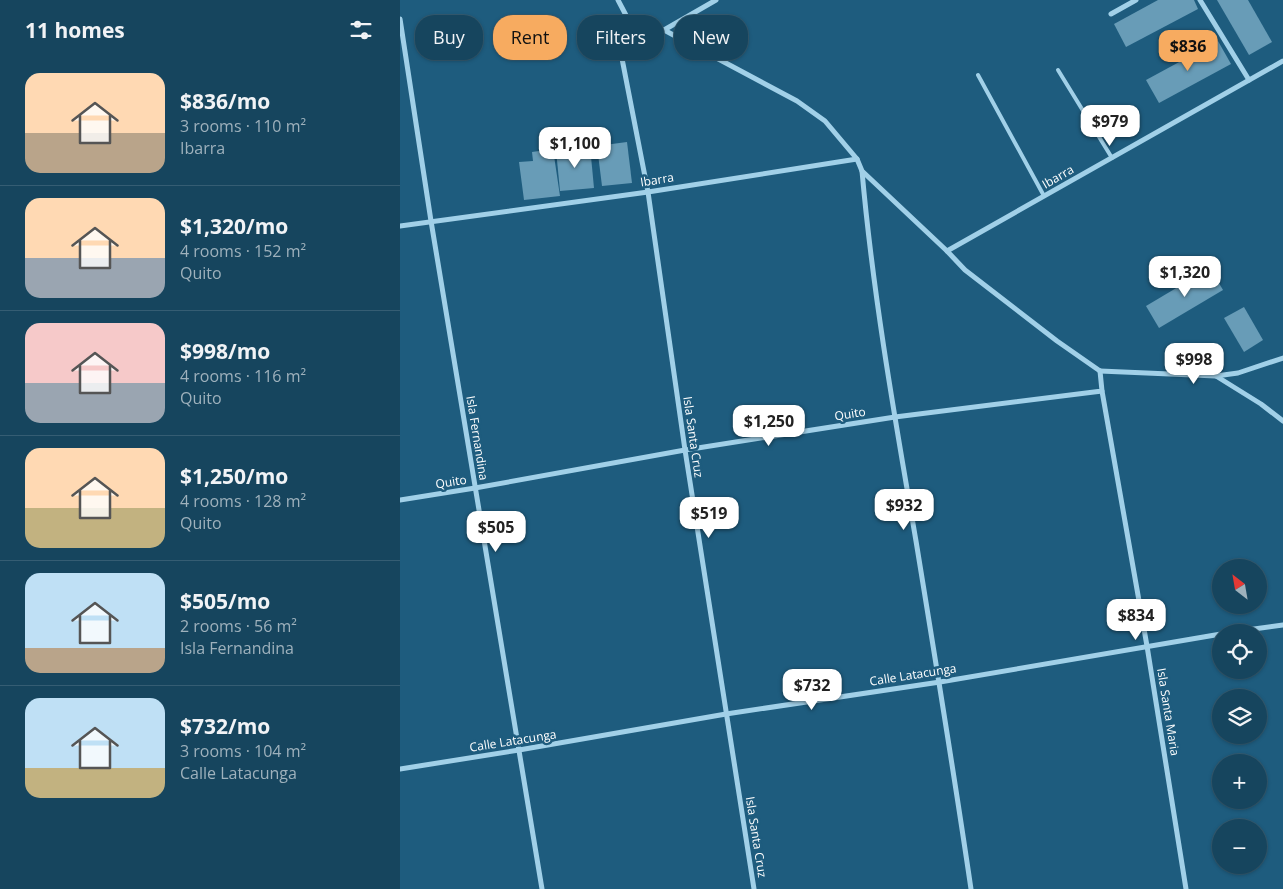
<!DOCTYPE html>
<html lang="en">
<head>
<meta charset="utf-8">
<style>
  body { margin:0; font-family:"Open Sans",sans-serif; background:#1f4c64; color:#f1f3f6; height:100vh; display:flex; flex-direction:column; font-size:19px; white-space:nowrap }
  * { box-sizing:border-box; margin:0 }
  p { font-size:16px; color:#9eb1bc }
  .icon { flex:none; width:28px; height:28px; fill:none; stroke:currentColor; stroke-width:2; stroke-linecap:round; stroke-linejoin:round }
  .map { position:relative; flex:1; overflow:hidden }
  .drawer { display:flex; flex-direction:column; background:#16455e; width:400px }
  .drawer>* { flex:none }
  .hud { position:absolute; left:15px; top:15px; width:475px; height:45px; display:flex; gap:10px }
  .needle { width:32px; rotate:329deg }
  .fabs { position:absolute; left:812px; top:559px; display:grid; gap:10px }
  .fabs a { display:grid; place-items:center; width:55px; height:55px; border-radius:50%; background:#16455e; box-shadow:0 1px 4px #0004,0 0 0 1px #355d73; font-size:25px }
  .price { position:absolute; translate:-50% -42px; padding:0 11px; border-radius:10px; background:#fff; color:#222; font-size:16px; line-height:32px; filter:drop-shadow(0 1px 2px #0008) }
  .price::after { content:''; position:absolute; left:50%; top:30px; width:15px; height:11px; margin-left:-8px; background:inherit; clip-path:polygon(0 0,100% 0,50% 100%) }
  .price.selected { background:#f7ab60; color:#111 }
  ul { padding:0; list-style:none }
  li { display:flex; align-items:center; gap:15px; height:125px; padding:0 25px }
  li+li { border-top:1px solid #355d73 }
  li span { display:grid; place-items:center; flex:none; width:140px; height:100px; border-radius:15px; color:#555 }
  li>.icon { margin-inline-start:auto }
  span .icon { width:60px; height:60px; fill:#fffc; stroke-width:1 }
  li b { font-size:21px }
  h2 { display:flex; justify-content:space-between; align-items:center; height:60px; padding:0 25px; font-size:21px }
  .tag { padding:0 18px; border-radius:20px; background:#16455e; box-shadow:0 1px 4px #0004,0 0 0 1px #355d73; font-size:18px; line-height:45px }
  .tag.selected { background:#f7ab60; color:#111 }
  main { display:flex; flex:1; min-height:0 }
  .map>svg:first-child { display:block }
  .building { fill:#689cb7 }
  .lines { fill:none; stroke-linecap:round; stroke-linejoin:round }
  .service { stroke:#a1d0e8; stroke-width:4 }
  .minor { stroke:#a1d0e8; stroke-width:5 }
  .labels { text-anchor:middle; stroke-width:5; stroke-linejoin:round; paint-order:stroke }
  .street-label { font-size:12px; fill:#fff; stroke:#1e5c7e }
</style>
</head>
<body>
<main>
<section class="drawer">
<h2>11 homes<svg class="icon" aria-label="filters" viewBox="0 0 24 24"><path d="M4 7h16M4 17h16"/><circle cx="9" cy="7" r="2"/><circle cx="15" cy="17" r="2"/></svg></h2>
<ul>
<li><span style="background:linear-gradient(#ffd9b3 60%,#b9a48a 0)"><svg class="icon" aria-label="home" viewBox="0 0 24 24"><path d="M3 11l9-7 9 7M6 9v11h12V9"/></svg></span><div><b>$836/mo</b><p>3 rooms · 110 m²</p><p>Ibarra</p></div></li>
<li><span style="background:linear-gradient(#ffd9b3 60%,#9aa5b1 0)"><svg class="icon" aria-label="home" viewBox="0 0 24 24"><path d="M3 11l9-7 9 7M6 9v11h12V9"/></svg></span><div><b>$1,320/mo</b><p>4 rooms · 152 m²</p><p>Quito</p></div></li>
<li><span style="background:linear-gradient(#f6c9c9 60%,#9aa5b1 0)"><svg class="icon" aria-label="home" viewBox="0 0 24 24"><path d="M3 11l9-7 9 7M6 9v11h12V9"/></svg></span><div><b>$998/mo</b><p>4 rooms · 116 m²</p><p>Quito</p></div></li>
<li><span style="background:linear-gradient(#ffd9b3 60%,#c2b280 0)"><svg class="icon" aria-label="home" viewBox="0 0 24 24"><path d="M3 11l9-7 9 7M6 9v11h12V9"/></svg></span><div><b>$1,250/mo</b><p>4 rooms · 128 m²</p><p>Quito</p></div></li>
<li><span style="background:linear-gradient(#bfe0f5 75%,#b9a48a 0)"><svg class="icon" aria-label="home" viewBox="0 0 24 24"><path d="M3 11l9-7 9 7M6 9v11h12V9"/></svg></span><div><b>$505/mo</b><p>2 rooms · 56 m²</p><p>Isla Fernandina</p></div></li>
<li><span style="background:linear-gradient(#bfe0f5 70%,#c2b280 0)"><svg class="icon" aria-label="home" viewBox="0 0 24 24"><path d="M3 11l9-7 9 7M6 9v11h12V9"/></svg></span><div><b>$732/mo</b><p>3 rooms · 104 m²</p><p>Calle Latacunga</p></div></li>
</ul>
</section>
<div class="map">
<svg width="883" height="889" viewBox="0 0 883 889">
  <rect width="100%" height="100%" fill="#1e5c7e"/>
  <!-- building -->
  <g class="building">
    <polygon points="758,0 794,0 798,9 726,47 714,24"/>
    <polygon points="817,0 848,0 872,42 849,55"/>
    <polygon points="818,41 831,64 759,103 746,80"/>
    <polygon points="227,142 232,183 202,186 197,146"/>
    <polygon points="190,146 194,188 160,191 156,150"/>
    <polygon points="153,149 160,196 124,200 119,162 133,161 132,152"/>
    <polygon points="810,268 823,290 759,328 746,306"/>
    <polygon points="844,307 863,340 844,352 824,318"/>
  </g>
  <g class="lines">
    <!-- service -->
    <g class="service">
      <polyline points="658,70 712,158"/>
      <polyline points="578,75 644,196"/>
    </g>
    <!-- minor -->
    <g class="minor">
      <polyline points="218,0 229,21"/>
      <polyline points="800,0 849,80"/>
      <polyline points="711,14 736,0"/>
      <polyline points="0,19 31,221 142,889"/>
      <polyline points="229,21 218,38 248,192 285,450 354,889"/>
      <polyline points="229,21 240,19 264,30 397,101 425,121 457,159 462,171 547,251 565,270 657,341 700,371"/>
      <polyline points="264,30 316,0"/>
      <path d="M462 171C473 295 495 419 516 541 535 657 554 773 571 889"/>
      <polyline points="0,226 248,192 457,159"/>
      <polyline points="547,251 883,61"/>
      <polyline points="700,371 816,376 838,373 883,358"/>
      <polyline points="816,376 861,404 883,421"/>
      <polyline points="702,391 747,646 786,889"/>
      <polyline points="0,500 75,488 285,450 495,417 702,391 700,371"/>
      <polyline points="832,632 883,625"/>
      <polyline points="0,769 119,750 326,714 540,682 821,634"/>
    </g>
  </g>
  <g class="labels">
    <!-- street labels -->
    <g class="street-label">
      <text transform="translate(658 177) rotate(-30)" y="4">Ibarra</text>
      <text transform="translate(257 180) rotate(-9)" y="4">Ibarra</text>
      <text transform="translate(450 414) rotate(-9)" y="4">Quito</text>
      <text transform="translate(293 437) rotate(82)" y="4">Isla Santa Cruz</text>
      <text transform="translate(77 438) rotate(81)" y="4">Isla Fernandina</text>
      <text transform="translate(51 482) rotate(-9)" y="4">Quito</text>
      <text transform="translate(513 675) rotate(-9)" y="4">Calle Latacunga</text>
      <text transform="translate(768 712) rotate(81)" y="4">Isla Santa Maria</text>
      <text transform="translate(113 741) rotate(-9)" y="4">Calle Latacunga</text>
      <text transform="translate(356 837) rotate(81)" y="4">Isla Santa Cruz</text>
    </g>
  </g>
</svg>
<div class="fabs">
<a><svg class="needle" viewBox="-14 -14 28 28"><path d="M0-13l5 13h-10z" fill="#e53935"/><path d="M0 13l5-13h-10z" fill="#9eb1bc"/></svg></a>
<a><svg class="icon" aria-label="locate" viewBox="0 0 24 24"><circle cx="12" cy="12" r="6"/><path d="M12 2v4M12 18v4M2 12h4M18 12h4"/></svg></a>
<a><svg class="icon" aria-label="layers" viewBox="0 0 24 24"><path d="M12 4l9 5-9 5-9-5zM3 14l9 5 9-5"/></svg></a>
<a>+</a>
<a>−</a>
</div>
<b class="price selected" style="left:788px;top:72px">$836</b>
<b class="price" style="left:710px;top:147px">$979</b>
<b class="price" style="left:175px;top:169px">$1,100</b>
<b class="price" style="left:785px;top:298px">$1,320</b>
<b class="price" style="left:794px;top:385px">$998</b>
<b class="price" style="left:369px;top:447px">$1,250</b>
<b class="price" style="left:504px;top:531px">$932</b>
<b class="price" style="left:309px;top:539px">$519</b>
<b class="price" style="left:96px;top:553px">$505</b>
<b class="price" style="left:736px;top:641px">$834</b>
<b class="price" style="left:412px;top:711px">$732</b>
<div class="hud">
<a class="tag">Buy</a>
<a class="tag selected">Rent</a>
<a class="tag">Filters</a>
<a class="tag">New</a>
</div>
</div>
</main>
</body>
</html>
